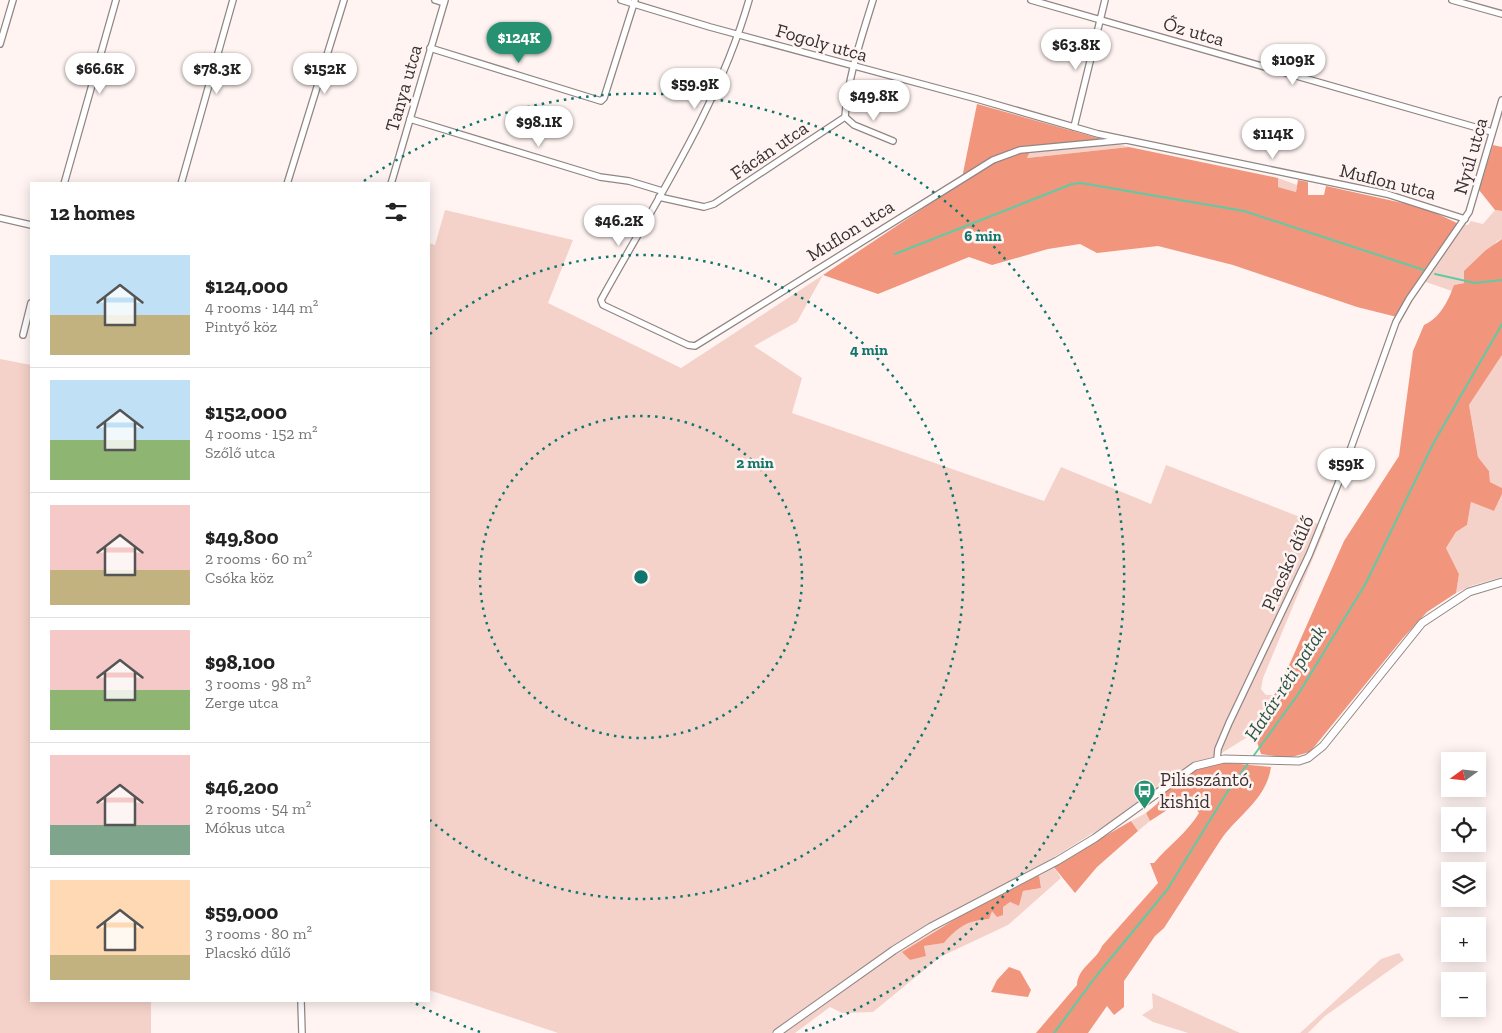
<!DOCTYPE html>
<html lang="en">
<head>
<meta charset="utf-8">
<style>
  body { margin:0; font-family:"Zilla Slab",serif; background:#f6f6f6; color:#222; height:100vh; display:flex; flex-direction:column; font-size:19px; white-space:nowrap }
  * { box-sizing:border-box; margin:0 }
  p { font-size:16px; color:#767676 }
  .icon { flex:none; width:28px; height:28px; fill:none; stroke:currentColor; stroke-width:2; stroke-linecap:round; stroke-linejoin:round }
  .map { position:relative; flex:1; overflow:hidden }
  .sheet { position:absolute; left:30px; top:182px; width:400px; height:820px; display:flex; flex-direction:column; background:#fff; border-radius:0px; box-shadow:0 2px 12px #0003 }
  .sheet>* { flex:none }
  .needle { width:32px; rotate:255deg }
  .buttons { position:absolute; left:1441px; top:752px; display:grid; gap:10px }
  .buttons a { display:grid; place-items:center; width:45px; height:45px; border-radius:0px; background:#fff; box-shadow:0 2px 12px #0003; font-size:25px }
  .price { position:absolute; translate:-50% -42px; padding:0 11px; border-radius:18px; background:#fff; color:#222; font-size:16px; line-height:32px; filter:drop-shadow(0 1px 2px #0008) }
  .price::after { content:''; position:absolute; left:50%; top:30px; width:15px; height:11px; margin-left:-8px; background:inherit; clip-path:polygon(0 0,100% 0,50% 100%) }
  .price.current { background:#279271; color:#fff }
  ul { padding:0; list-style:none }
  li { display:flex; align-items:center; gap:15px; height:125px; padding:0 20px }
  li+li { border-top:1px solid #e0e0e0 }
  li span { display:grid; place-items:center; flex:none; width:140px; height:100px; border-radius:0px; color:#555 }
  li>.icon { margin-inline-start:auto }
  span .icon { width:60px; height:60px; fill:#fffc; stroke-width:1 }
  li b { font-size:21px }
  h2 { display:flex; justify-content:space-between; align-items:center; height:60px; padding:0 20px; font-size:21px }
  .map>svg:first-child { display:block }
  .green { fill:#f5d2c9 }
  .forest { fill:#f1957d }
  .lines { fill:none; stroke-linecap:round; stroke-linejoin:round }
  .stream { stroke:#5ecba5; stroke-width:2 }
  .minor-casing { stroke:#908785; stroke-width:8 }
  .tertiary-casing { stroke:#908785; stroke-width:9 }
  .minor { stroke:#fff; stroke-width:5.5 }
  .tertiary { stroke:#fff; stroke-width:7 }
  .ring { fill:none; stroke:#0f766e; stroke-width:2.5; stroke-dasharray:2.5 5 }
  .labels { text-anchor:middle; stroke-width:5; stroke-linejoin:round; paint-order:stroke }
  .street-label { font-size:19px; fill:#373332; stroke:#fff4f2 }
  .poi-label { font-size:19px; fill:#373332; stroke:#fff4f2; text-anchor:start }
  .water-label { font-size:20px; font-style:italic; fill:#295746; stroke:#fff4f2 }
  .centre { fill:#0f766e; stroke:#fff4f2; stroke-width:2.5 }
  .ring-label { font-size:15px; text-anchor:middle; font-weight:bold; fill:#0f766e; stroke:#fff4f2; stroke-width:5; stroke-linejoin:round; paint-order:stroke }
</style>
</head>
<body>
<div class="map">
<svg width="1502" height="1033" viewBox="0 0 1502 1033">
  <rect width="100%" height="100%" fill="#fff4f2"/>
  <!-- green -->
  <g class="green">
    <polygon points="1112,142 1129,147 1026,158 1030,151"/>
    <polygon points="1278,178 1297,185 1296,192 1278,187"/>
    <polygon points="445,210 573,240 548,303 681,368 823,275 797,322 754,346 802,378 792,413 1044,501 1061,467 1151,504 1166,465 1326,527 1263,678 1261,689 1266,695 1274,695 1254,733 903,951 910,960 926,955 924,946 944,943 955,930 1010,902 1019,906 1023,891 1041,888 1039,875 1053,866 1061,878 1008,925 940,957 873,1012 842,1013 830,1007 795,1033 558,1033 429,990 429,243 435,245"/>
    <polygon points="1495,210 1502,211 1502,239 1497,241 1464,283 1454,285 1452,291 1420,280 1459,224 1468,225 1471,221 1483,224"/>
    <polygon points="1502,355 1502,488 1490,482 1489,471 1478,457 1469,405"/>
    <polygon points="0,359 31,365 31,1001 151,1001 151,1033 0,1033"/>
    <polygon points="1502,494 1502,577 1471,586 1456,593 1459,574 1446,548 1456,532 1467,525 1471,502 1494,511"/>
    <polygon points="1146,813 1150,821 1138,831 1131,821"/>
    <polygon points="1399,953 1404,960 1325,1016 1308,1033 1300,1033 1381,959"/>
    <polygon points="1152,993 1240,1033 1188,1033 1153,1022 1142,1015 1153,1008"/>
  </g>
  <!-- forest -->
  <g class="forest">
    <polygon points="977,104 1112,142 1030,151 1027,158 1129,147 1278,178 1278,187 1296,192 1298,180 1308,182 1308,195 1324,195 1326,186 1425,208 1459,224 1397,317 1357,307 1233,265 1158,246 1097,253 1080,244 1048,249 992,265 969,257 878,294 823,275 961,183"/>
    <polygon points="1493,145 1502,147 1502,211 1495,210 1479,190"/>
    <path d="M1502 239V355L1469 405 1478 457 1489 471 1490 482 1502 488V494L1494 511 1471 502 1467 525 1456 532 1446 548 1459 574 1456 593 1427 612 1403 638 1310 752 1288 758 1261 754 1254 733 1274 695 1279 688 1344 541 1399 456 1413 351 1424 325C1441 317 1448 301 1454 285L1464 283V271L1486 250Z"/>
    <path d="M1204 763H1229L1271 767C1266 801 1237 815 1220 841 1201 870 1183 899 1164 928L1155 936 1124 981V1007L1114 1015 1107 1006 1088 1033H1036L1077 985C1078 967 1096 961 1102 946L1158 883 1150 863H1154C1168 846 1187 833 1199 813L1190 800 1178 803 1150 821 1146 813 1157 804 1168 786Z"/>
    <polygon points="1131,821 1138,831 1097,867 1075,893 1053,866"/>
    <path d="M1039 875 1041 888 1023 891 1019 906 1010 902 1003 907V915L997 917 992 911 989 919C969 920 957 927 944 943L924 946 926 956 910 960 902 952 970 910Z"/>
    <polygon points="1009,967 1020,971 1031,990 1028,997 991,992 997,980"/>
  </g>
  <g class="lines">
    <!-- stream -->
    <g class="stream">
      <polyline points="895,254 1072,184 1081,183 1244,211 1424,270"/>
      <polyline points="1435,274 1475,283 1502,280"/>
      <polyline points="1252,758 1299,693 1366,583 1433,444 1502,324"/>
      <polyline points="1054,1033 1097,975 1167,890 1226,794 1249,762"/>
    </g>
    <defs>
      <g id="minor">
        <polyline points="435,0 444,3"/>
        <polyline points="621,0 710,27 977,99 1098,134 1387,194 1465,219"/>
        <path d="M749 0C718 108 655 202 601 300L603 305 688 345 695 346 993 160 1020 150 1126 140"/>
        <polyline points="1031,0 1492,132"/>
        <polyline points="1452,0 1502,14"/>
        <polyline points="0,44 13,0"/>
        <polyline points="430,48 601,101 604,98 635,0"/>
        <polyline points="845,117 854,125 893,141"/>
        <polyline points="410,119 600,177 629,181 662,191"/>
        <polyline points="1074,127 1105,0"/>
        <polyline points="64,184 116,0"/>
        <polyline points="181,184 233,0"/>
        <polyline points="287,184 344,0"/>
        <polyline points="391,184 445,0"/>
        <path d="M659 197 704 207 714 204 845 117C848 76 861 39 873 0"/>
        <polyline points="0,218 31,225"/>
        <polyline points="23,335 31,303"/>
        <polyline points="1217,760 1218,749 1229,723 1309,555 1338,484 1396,322 1409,299 1469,212 1502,100"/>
        <polyline points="301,1001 302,1033"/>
      </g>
      <polyline id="tertiary" points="777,1033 894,950 931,927 1057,861 1095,838 1195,766 1224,759 1299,761 1308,758 1323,746 1422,623 1469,592 1502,582"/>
    </defs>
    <!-- minor casing -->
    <use href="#minor" class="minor-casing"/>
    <!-- tertiary casing -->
    <use href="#tertiary" class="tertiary-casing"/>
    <!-- minor -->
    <use href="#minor" class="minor"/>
    <!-- tertiary -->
    <use href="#tertiary" class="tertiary"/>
  </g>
  <!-- distance rings -->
  <g class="ring">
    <circle cx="641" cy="577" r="161"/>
    <path d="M430 334A322 322 0 1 1 430 820"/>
    <path d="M480 1032A483 483 0 0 1 411 1001M364 181A483 483 0 1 1 802 1032"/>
  </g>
  <!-- icons -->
  <defs>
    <symbol id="bus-pin" viewBox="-11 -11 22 30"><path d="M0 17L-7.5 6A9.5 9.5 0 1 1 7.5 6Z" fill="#279271" stroke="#fff4f2"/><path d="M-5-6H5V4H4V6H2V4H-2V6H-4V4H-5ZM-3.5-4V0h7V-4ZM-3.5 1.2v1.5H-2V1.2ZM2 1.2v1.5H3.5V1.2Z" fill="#fff"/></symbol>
  </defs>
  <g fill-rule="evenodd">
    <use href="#bus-pin" x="1132" y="778" width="25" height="34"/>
  </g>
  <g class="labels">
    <!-- street labels -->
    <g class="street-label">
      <text transform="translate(1194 31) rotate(16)" y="7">Őz utca</text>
      <text transform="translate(822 42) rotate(16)" y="7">Fogoly utca</text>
      <text transform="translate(403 88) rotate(-74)" y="7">Tanya utca</text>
      <text transform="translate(769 150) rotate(-34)" y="7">Fácán utca</text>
      <text transform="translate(1470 156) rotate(-74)" y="7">Nyúl utca</text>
      <text transform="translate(1388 181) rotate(14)" y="7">Muflon utca</text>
      <text transform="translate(850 230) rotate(-32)" y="7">Muflon utca</text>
      <text transform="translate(1287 563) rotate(-66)" y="7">Placskó dűlő</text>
    </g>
    <!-- poi labels -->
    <g class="poi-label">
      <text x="1160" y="786">Pilisszántó,<tspan x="1160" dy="22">kishíd</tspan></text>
    </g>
    <!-- water labels -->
    <g class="water-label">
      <text transform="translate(1285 683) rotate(-57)" y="7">Határ-réti patak</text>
    </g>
  </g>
  <circle cx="641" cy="577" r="8" class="centre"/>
  <g class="ring-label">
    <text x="983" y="241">6 min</text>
    <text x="869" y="355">4 min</text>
    <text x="755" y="468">2 min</text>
  </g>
</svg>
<div class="buttons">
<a><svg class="needle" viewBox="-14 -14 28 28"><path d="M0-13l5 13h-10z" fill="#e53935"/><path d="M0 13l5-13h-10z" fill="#767676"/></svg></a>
<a><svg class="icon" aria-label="locate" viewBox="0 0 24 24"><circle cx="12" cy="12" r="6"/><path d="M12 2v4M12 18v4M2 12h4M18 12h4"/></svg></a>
<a><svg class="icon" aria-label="layers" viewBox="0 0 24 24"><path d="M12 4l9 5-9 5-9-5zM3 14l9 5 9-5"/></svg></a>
<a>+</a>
<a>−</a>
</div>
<b class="price current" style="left:519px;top:64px">$124K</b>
<b class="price" style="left:1076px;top:71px">$63.8K</b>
<b class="price" style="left:1293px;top:86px">$109K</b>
<b class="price" style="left:100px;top:95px">$66.6K</b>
<b class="price" style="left:217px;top:95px">$78.3K</b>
<b class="price" style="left:325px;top:95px">$152K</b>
<b class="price" style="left:695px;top:110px">$59.9K</b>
<b class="price" style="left:874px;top:122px">$49.8K</b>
<b class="price" style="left:539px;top:148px">$98.1K</b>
<b class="price" style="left:1273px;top:160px">$114K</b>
<b class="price" style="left:619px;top:247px">$46.2K</b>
<b class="price" style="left:1346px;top:490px">$59K</b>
<section class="sheet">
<h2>12 homes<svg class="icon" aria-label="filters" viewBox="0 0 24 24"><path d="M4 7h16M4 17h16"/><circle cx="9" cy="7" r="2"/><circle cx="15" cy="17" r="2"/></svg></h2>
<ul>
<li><span style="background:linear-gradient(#bfe0f5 60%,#c2b280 0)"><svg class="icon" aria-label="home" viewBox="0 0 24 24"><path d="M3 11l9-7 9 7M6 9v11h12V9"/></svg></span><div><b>$124,000</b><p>4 rooms · 144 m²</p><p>Pintyő köz</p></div></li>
<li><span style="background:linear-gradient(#bfe0f5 60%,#8fb573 0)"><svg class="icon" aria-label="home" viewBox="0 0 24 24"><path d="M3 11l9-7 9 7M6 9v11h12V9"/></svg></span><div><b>$152,000</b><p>4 rooms · 152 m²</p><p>Szőlő utca</p></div></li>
<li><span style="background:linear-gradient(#f6c9c9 65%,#c2b280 0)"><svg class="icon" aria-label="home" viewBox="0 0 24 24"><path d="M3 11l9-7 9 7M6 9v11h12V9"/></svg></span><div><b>$49,800</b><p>2 rooms · 60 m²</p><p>Csóka köz</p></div></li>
<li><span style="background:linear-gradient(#f6c9c9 60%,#8fb573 0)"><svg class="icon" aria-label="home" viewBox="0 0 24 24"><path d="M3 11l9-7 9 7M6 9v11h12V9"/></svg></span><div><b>$98,100</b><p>3 rooms · 98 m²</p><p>Zerge utca</p></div></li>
<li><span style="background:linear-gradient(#f6c9c9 70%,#7fa58c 0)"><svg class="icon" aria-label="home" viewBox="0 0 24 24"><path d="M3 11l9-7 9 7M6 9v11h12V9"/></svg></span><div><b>$46,200</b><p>2 rooms · 54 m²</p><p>Mókus utca</p></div></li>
<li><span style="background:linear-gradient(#ffd9b3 75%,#c2b280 0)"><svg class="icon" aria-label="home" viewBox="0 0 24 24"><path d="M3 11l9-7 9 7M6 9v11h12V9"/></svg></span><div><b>$59,000</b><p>3 rooms · 80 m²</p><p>Placskó dűlő</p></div></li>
</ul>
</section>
</div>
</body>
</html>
